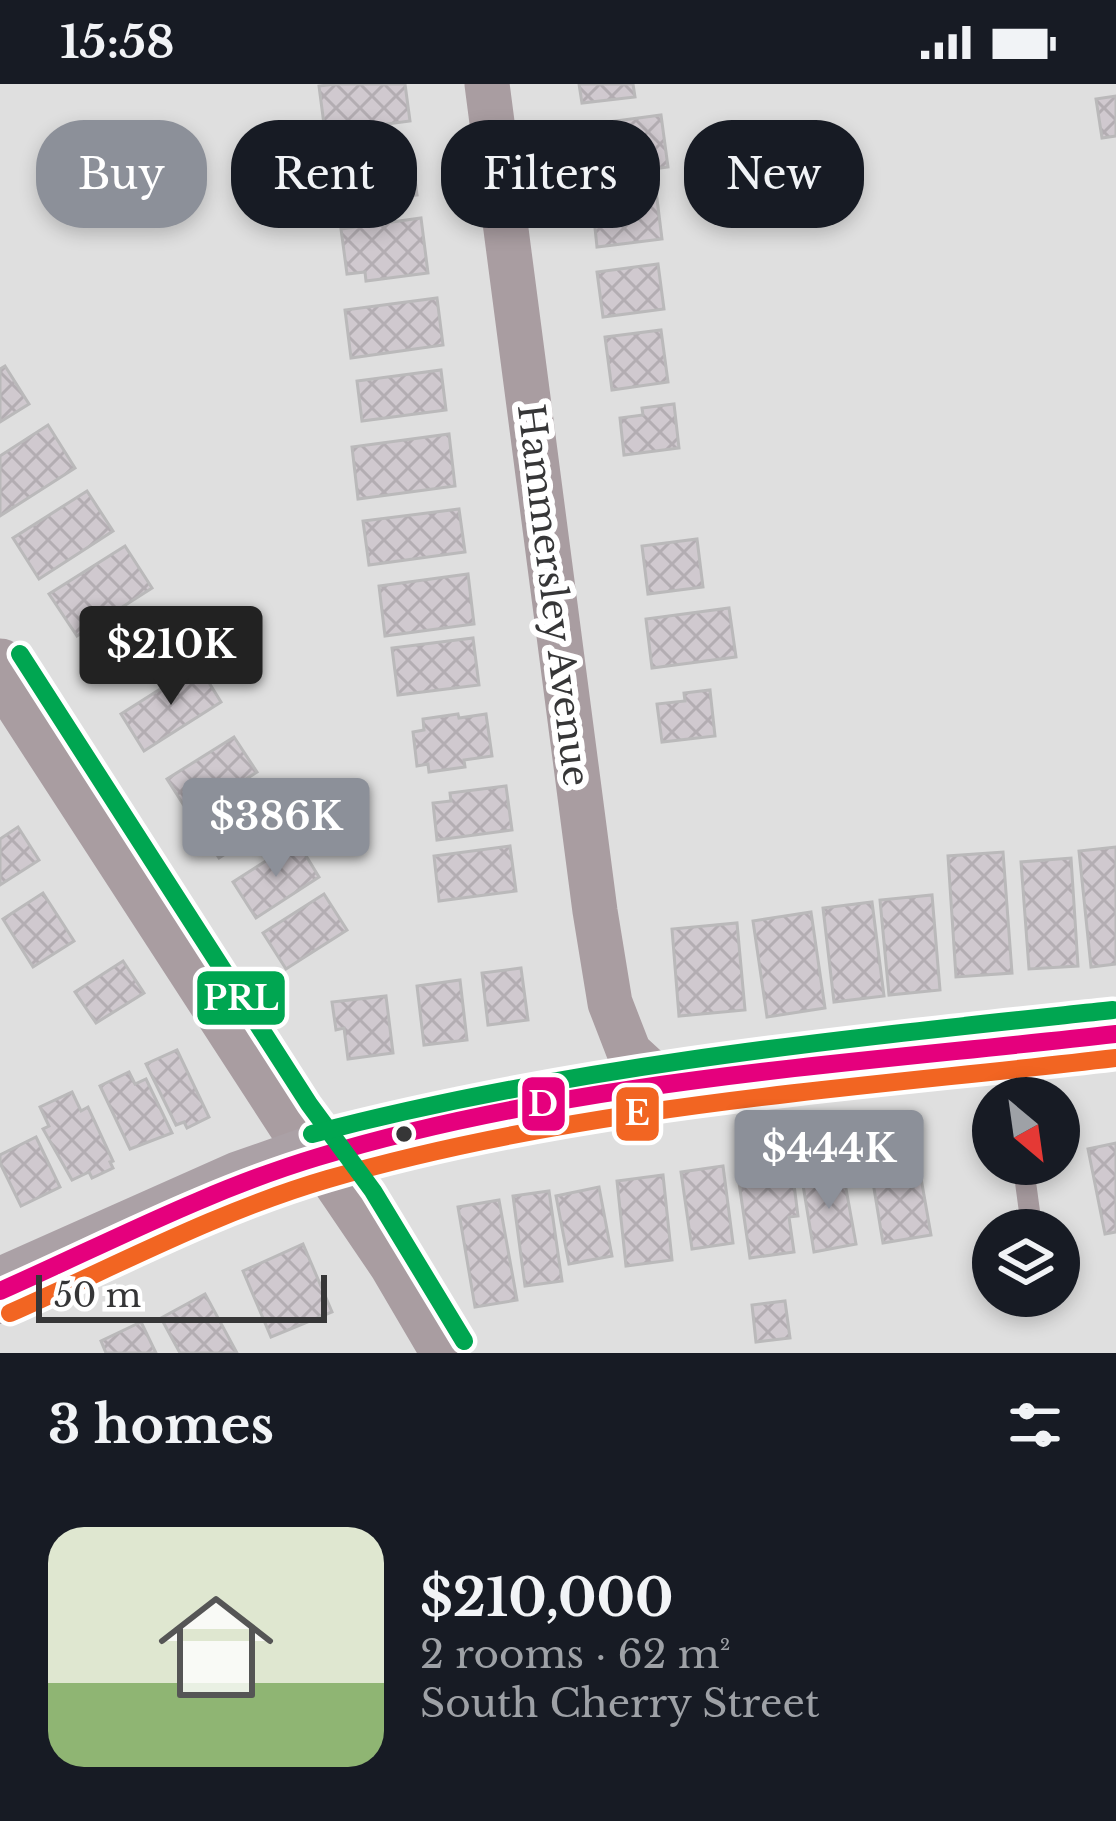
<!DOCTYPE html>
<html lang="en">
<head>
<meta charset="utf-8">
<style>
  body { margin:0; font-family:"Libre Baskerville",serif; background:#242831; color:#f1f3f6; height:100vh; display:flex; flex-direction:column; font-size:45px; white-space:nowrap }
  * { box-sizing:border-box; margin:0 }
  p { font-size:39px; color:#9ea1a6 }
  .icon { flex:none; width:66px; height:66px; fill:none; stroke:currentColor; stroke-width:2; stroke-linecap:round; stroke-linejoin:round }
  .map { position:relative; height:1269px; overflow:hidden }
  .sheet { display:flex; flex-direction:column; background:#171b24; flex:1 }
  .sheet>* { flex:none }
  .top-card { position:absolute; left:36px; top:36px; width:1044px; height:108px; display:flex; gap:24px }
  .needle { width:78px; rotate:151deg }
  .controls { position:absolute; left:972px; top:993px; display:grid; gap:24px }
  .controls a { display:grid; place-items:center; width:108px; height:108px; border-radius:50%; background:#171b24; box-shadow:0 6px 18px #0003; font-size:60px }
  .scale { position:absolute; left:36px; bottom:30px; width:291px; box-sizing:border-box; padding-left:12px; border:6px solid #363637; border-top:0; font-size:33px; line-height:42px; white-space:nowrap; color:#363637; -webkit-text-stroke:9px #fff; paint-order:stroke }
  .price { position:absolute; translate:-50% -102px; padding:0 27px; border-radius:12px; background:#8c9099; color:#fff; font-size:39px; line-height:78px; filter:drop-shadow(0 3px 6px #0008) }
  .price::after { content:''; position:absolute; left:50%; top:72px; width:36px; height:27px; margin-left:-18px; background:inherit; clip-path:polygon(0 0,100% 0,50% 100%) }
  .price.current { background:#222; color:#fff }
  ul { padding:0; list-style:none }
  li { display:flex; align-items:center; gap:36px; height:300px; padding:0 48px }
  li+li { border-top:3px solid #363941 }
  li span { display:grid; place-items:center; flex:none; width:336px; height:240px; border-radius:36px; color:#555 }
  li>.icon { margin-inline-start:auto }
  span .icon { width:144px; height:144px; fill:#fffc; stroke-width:1 }
  li b { font-size:51px }
  h2 { display:flex; justify-content:space-between; align-items:center; height:144px; padding:0 48px; font-size:51px }
  .pill { padding:0 42px; border-radius:48px; background:#171b24; box-shadow:0 6px 18px #0003; font-size:42px; line-height:108px }
  .pill.current { background:#8c9099; color:#fff }
  .status { display:flex; justify-content:space-between; align-items:center; height:84px; padding:0 60px; background:#171b24; direction:ltr }
  .status svg { height:33px; fill:currentColor }
  .map>svg:first-child { display:block }
  .building { fill:url(#building-cross-hatch); stroke:#bab9ba; stroke-width:3 }
  .lines { fill:none; stroke-linecap:round; stroke-linejoin:round }
  .service { stroke:#a99da1; stroke-width:21 }
  .minor { stroke:#a99da1; stroke-width:45 }
  .tertiary { stroke:#a99da1; stroke-width:57 }
  .trunk { stroke:#aba1a6; stroke-width:66 }
  .bus-1-casing { stroke:#fff; stroke-width:27 }
  .bus-2-casing { stroke:#fff; stroke-width:27 }
  .bus-3-casing { stroke:#fff; stroke-width:27 }
  .bus-1 { stroke:#e5007d; stroke-width:18 }
  .bus-2 { stroke:#f26522; stroke-width:18 }
  .bus-3 { stroke:#00a651; stroke-width:18 }
  .bus-dot { fill:#363637; stroke:#fff; stroke-width:4.5 }
  .labels { text-anchor:middle; stroke-width:12; stroke-linejoin:round; paint-order:stroke }
  .street-label { font-size:36px; fill:#363637; stroke:#fff }
  .line-badge { stroke:#fff; stroke-width:4.5 }
  .badge-label { font-size:33px; text-anchor:middle; font-weight:bold; fill:#fff }
</style>
</head>
<body>
<div class="status"><b>15:58</b><svg viewBox="0 0 49 12"><path d="M0 12V9h3v3zM5 12V6h3v6zM10 12V3h3v9zM15 12V0h3v12zM26 1h20v11H26zM47 4h2v5h-2z"/></svg></div>
<div class="map">
<svg width="1116" height="1269" viewBox="0 0 1116 1269">
  <defs>
    <pattern id="building-cross-hatch" width="8" height="8" patternUnits="userSpaceOnUse" patternTransform="scale(3)"><rect width="8" height="8" fill="#d0c9cf"/><path d="M0 0l8 8M0 8l8-8" fill="none" stroke="#b3adb2"/></pattern>
  </defs>
  <rect width="100%" height="100%" fill="#dfdfdf"/>
  <!-- building -->
  <g class="building">
    <polygon points="336,0 405,0 410,37 325,48 319,2"/>
    <polygon points="579,0 633,0 635,13 582,19"/>
    <polygon points="1116,12 1116,52 1102,54 1096,15"/>
    <polygon points="661,31 668,83 593,93 586,41"/>
    <polygon points="411,65 417,111 333,122 327,75"/>
    <polygon points="656,107 662,155 597,163 592,115"/>
    <polygon points="421,134 428,189 366,197 365,188 347,190 341,145"/>
    <polygon points="658,180 664,225 603,233 597,188"/>
    <polygon points="437,214 443,261 351,274 345,226"/>
    <polygon points="661,246 668,298 612,306 605,253"/>
    <polygon points="5,282 29,320 0,338 0,285"/>
    <polygon points="441,286 446,326 362,337 357,297"/>
    <polygon points="674,320 679,364 624,371 620,334 643,331 642,324"/>
    <polygon points="48,341 75,384 0,432 0,372"/>
    <polygon points="449,350 455,402 358,415 352,363"/>
    <polygon points="87,407 113,447 39,495 13,454"/>
    <polygon points="459,425 465,468 369,481 363,437"/>
    <polygon points="697,455 703,503 648,510 642,462"/>
    <polygon points="125,462 152,504 77,552 49,510"/>
    <polygon points="468,490 474,540 385,552 379,502"/>
    <polygon points="729,524 736,573 652,584 646,535"/>
    <polygon points="473,554 479,601 398,611 392,564"/>
    <polygon points="198,581 221,618 144,667 121,630"/>
    <polygon points="710,606 715,652 662,658 657,620 685,617 684,609"/>
    <polygon points="458,630 459,634 486,630 492,672 464,676 465,683 429,688 428,680 417,682 413,648 424,646 423,635"/>
    <polygon points="234,653 257,688 190,731 167,695"/>
    <polygon points="506,702 512,746 437,756 433,719 451,717 450,709"/>
    <polygon points="244,707 268,743 219,774 196,738"/>
    <polygon points="18,743 39,776 0,801 0,755"/>
    <polygon points="297,757 319,793 256,834 233,798"/>
    <polygon points="510,762 516,807 439,817 434,772"/>
    <polygon points="1116,763 1116,880 1091,883 1079,767"/>
    <polygon points="1003,768 1012,889 956,893 948,772"/>
    <polygon points="1071,774 1078,882 1029,885 1021,778"/>
    <polygon points="43,809 74,857 33,883 3,835"/>
    <polygon points="324,810 347,846 286,885 263,849"/>
    <polygon points="932,811 940,906 889,911 880,816"/>
    <polygon points="872,818 884,912 834,918 823,824"/>
    <polygon points="811,828 825,924 767,933 753,837"/>
    <polygon points="737,839 745,926 679,932 672,845"/>
    <polygon points="123,877 144,909 96,939 75,908"/>
    <polygon points="521,884 528,936 488,941 482,889"/>
    <polygon points="460,896 467,956 424,961 417,902"/>
    <polygon points="386,912 393,969 348,975 344,944 336,946 332,918"/>
    <polygon points="177,966 209,1033 187,1044 184,1038 176,1041 146,980"/>
    <polygon points="129,988 135,1000 146,995 172,1049 130,1065 100,1002"/>
    <polygon points="72,1008 81,1027 88,1023 113,1077 110,1078 113,1084 92,1094 89,1088 72,1096 43,1045 49,1042 40,1023"/>
    <polygon points="36,1053 60,1103 21,1122 0,1079 0,1071"/>
    <polygon points="1116,1059 1116,1148 1105,1150 1088,1065"/>
    <polygon points="915,1060 931,1151 883,1159 868,1068"/>
    <polygon points="791,1077 798,1132 789,1133 794,1168 750,1174 737,1085"/>
    <polygon points="723,1082 733,1159 692,1165 681,1088"/>
    <polygon points="843,1088 856,1160 814,1168 802,1095"/>
    <polygon points="663,1091 672,1176 626,1182 617,1097"/>
    <polygon points="599,1103 612,1172 569,1180 556,1112"/>
    <polygon points="549,1107 562,1197 525,1202 513,1112"/>
    <polygon points="499,1116 517,1216 475,1223 458,1123"/>
    <polygon points="303,1160 332,1228 271,1253 243,1187"/>
    <polygon points="205,1210 237,1269 180,1269 161,1234"/>
    <polygon points="785,1217 790,1254 756,1258 752,1221"/>
    <polygon points="141,1238 156,1269 106,1269 101,1257"/>
  </g>
  <g class="lines">
    <!-- service -->
    <g class="service">
      <polyline points="1006,969 1013,1014"/>
      <polyline points="1023,1080 1032,1146"/>
    </g>
    <!-- minor -->
    <g class="minor">
      <polyline points="487,0 595,827 610,919 629,968 666,1002"/>
      <polyline points="318,1073 392,1182 443,1269"/>
    </g>
    <!-- tertiary -->
    <polyline class="tertiary" points="0,583 318,1073"/>
    <!-- trunk -->
    <polyline class="trunk" points="0,1207 241,1100 318,1073 461,1036 666,1002 1116,950"/>
    <defs>
      <path id="bus-1" d="M0 1207C104 1161 208 1106 318 1073 571 996 854 980 1116 950"/>
      <path id="bus-2" d="M10 1229C114 1183 218 1127 328 1095 583 1021 853 1005 1116 974"/>
      <g id="bus-3">
        <polyline points="20,570 309,1020 373,1107 464,1257"/>
        <path d="M312 1050C575 981 843 955 1113 926"/>
      </g>
    </defs>
    <!-- bus-1 casing -->
    <use href="#bus-1" class="bus-1-casing"/>
    <!-- bus-2 casing -->
    <use href="#bus-2" class="bus-2-casing"/>
    <!-- bus-3 casing -->
    <use href="#bus-3" class="bus-3-casing"/>
    <!-- bus-1 -->
    <use href="#bus-1" class="bus-1"/>
    <!-- bus-2 -->
    <use href="#bus-2" class="bus-2"/>
    <!-- bus-3 -->
    <use href="#bus-3" class="bus-3"/>
  </g>
  <!-- markers -->
  <circle class="bus-dot" cx="404" cy="1050" r="10"/>
  <g class="labels">
    <!-- street labels -->
    <g class="street-label">
      <text transform="translate(554 511) rotate(83)" y="13">Hammersley Avenue</text>
    </g>
  </g>
  <g class="line-badge">
    <rect x="195" y="885" width="92" height="58" rx="12" fill="#00a651"/>
    <rect x="520" y="991" width="47" height="58" rx="12" fill="#e5007d"/>
    <rect x="614" y="1001" width="47" height="58" rx="12" fill="#f26522"/>
  </g>
  <g class="badge-label">
    <text x="241" y="926">PRL</text>
    <text x="543" y="1032">D</text>
    <text x="637" y="1041">E</text>
  </g>
</svg>
<div class="controls">
<a><svg class="needle" viewBox="-14 -14 28 28"><path d="M0-13l5 13h-10z" fill="#e53935"/><path d="M0 13l5-13h-10z" fill="#9ea1a6"/></svg></a>
<a><svg class="icon" aria-label="layers" viewBox="0 0 24 24"><path d="M12 4l9 5-9 5-9-5zM3 14l9 5 9-5"/></svg></a>
</div>
<div class="scale">50 m</div>
<b class="price current" style="left:171px;top:624px">$210K</b>
<b class="price" style="left:276px;top:796px">$386K</b>
<b class="price" style="left:829px;top:1128px">$444K</b>
<div class="top-card">
<a class="pill current">Buy</a>
<a class="pill">Rent</a>
<a class="pill">Filters</a>
<a class="pill">New</a>
</div>
</div>
<section class="sheet">
<h2>3 homes<svg class="icon" aria-label="filters" viewBox="0 0 24 24"><path d="M4 7h16M4 17h16"/><circle cx="9" cy="7" r="2"/><circle cx="15" cy="17" r="2"/></svg></h2>
<ul>
<li><span style="background:linear-gradient(#dfe7d0 65%,#8fb573 0)"><svg class="icon" aria-label="home" viewBox="0 0 24 24"><path d="M3 11l9-7 9 7M6 9v11h12V9"/></svg></span><div><b>$210,000</b><p>2 rooms · 62 m²</p><p>South Cherry Street</p></div></li>
</ul>
</section>
</body>
</html>
